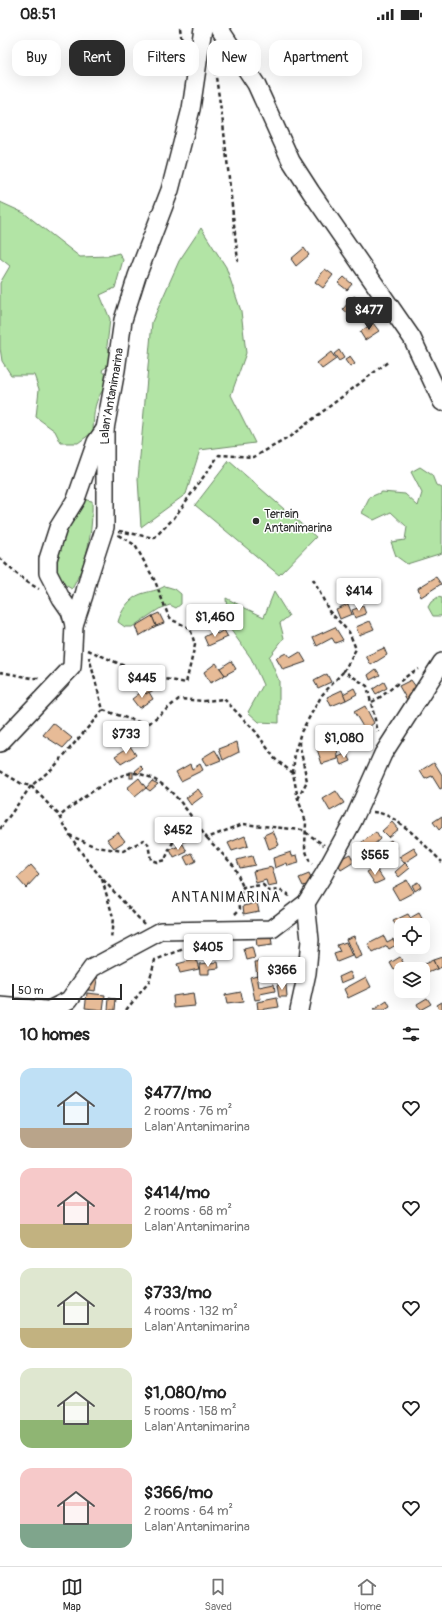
<!DOCTYPE html>
<html lang="en">
<head>
<meta charset="utf-8">
<style>
  body { margin:0; font-family:Pangolin,sans-serif; background:#f2f2f2; color:#222; height:100vh; display:flex; flex-direction:column; font-size:15px; white-space:nowrap }
  * { box-sizing:border-box; margin:0 }
  p { font-size:13px; color:#767676 }
  .icon { flex:none; width:22px; height:22px; fill:none; stroke:currentColor; stroke-width:2; stroke-linecap:round; stroke-linejoin:round }
  .map { position:relative; height:982px; overflow:hidden }
  .panel { display:flex; flex-direction:column; background:#fff; flex:1 }
  .panel>* { flex:none }
  .hud { position:absolute; left:12px; top:12px; width:418px; height:36px; display:flex; gap:8px }
  .fabs { position:absolute; left:394px; top:890px; display:grid; gap:8px }
  .fabs a { display:grid; place-items:center; width:36px; height:36px; border-radius:8px; background:#fff; box-shadow:0 4px 16px #0002; font-size:20px }
  .scale { position:absolute; left:12px; bottom:10px; width:110px; box-sizing:border-box; padding-left:4px; border:2px solid #2b2b2b; border-top:0; font-size:11px; line-height:14px; white-space:nowrap; color:#2b2b2b; -webkit-text-stroke:3px #fff; paint-order:stroke }
  .price { position:absolute; translate:-50% -34px; padding:0 9px; border-radius:4px; background:#fff; color:#222; font-size:13px; line-height:26px; filter:drop-shadow(0 1px 2px #0008) }
  .price::after { content:''; position:absolute; left:50%; top:24px; width:12px; height:9px; margin-left:-6px; background:inherit; clip-path:polygon(0 0,100% 0,50% 100%) }
  .price.selected { background:#2b2b2b; color:#fff }
  ul { padding:0; list-style:none }
  li { display:flex; align-items:center; gap:12px; height:100px; padding:0 20px }
  li span { display:grid; place-items:center; flex:none; width:112px; height:80px; border-radius:12px; color:#555 }
  li>.icon { margin-inline-start:auto }
  span .icon { width:48px; height:48px; fill:#fffc; stroke-width:1 }
  li b { font-size:17px }
  h2 { display:flex; justify-content:space-between; align-items:center; height:48px; padding:0 20px; font-size:17px }
  .pill { padding:0 14px; border-radius:12px; background:#fff; box-shadow:0 4px 16px #0002; font-size:14px; line-height:36px }
  .pill.selected { background:#2b2b2b; color:#fff }
  .status { display:flex; justify-content:space-between; align-items:center; height:28px; padding:0 20px; background:#fff; direction:ltr }
  .status svg { height:11px; fill:currentColor }
  .menu { display:flex; justify-content:space-around; align-items:center; height:56px; border-top:1px solid #e0e0e0; background:#fff; font-size:11px; color:#767676 }
  .menu a { display:grid; justify-items:center; gap:2px }
  .menu .selected { color:#2b2b2b }
  .map>svg:first-child { display:block }
  .green { fill:#b2e4a5; stroke:#6e8868 }
  .building { fill:#e7bb97; stroke:#2b2b2b }
  .lines { fill:none; stroke-linecap:round; stroke-linejoin:round }
  .street-casing { stroke:#2b2b2b; stroke-width:20 }
  .path { stroke:#2b2b2b; stroke-width:2.5; stroke-dasharray:4 3; stroke-linecap:butt }
  .street { stroke:#fff; stroke-width:17 }
  .poi-dot { fill:#2b2b2b; stroke:#fff; stroke-width:1.5 }
  .labels { text-anchor:middle; stroke-width:3; stroke-linejoin:round; paint-order:stroke }
  .street-label { font-size:12px; fill:#2b2b2b; stroke:#fff }
  .poi-label { font-size:12px; fill:#2b2b2b; stroke:#fff; text-anchor:start }
  .quarter-label { font-size:14px; letter-spacing:1px; fill:#2b2b2b; stroke:#fff }
</style>
</head>
<body>
<div class="status"><b>08:51</b><svg viewBox="0 0 49 12"><path d="M0 12V9h3v3zM5 12V6h3v6zM10 12V3h3v9zM15 12V0h3v12zM26 1h20v11H26zM47 4h2v5h-2z"/></svg></div>
<div class="map">
<svg width="442" height="982" viewBox="0 0 442 982">
  <rect width="100%" height="100%" fill="#fff"/>
  <filter id="ink" filterUnits="userSpaceOnUse"><feTurbulence type="fractalNoise" baseFrequency=".025" numOctaves="2"/><feDisplacementMap in="SourceGraphic" scale="8" xChannelSelector="R" yChannelSelector="G"/><feConvolveMatrix kernelMatrix="1 2 1 2 8 2 1 2 1" color-interpolation-filters="sRGB"/></filter>
  <g filter="url(#ink)">
    <!-- green -->
    <g class="green">
      <path d="M0 174 24 185 80 229 108 228 119 225 123 232 115 260 100 267 110 291 107 318 115 333 102 342 111 353C94 370 94 380 93 404L78 415H61L55 403 36 389 39 361 34 347H11L2 333 0 320V255L10 238 0 230Z"/>
      <polygon points="201,200 226,239 241,283 246,325 231,367 255,415 200,422 186,466 141,499 138,451 152,294 179,233"/>
      <polygon points="229,433 316,509 279,547 195,477"/>
      <polygon points="420,439 432,447 436,457 442,460 442,525 407,536 396,528 391,514 405,512 407,499 391,484 374,492 362,485 370,469 382,464 405,466 418,478 422,465 411,444"/>
      <path d="M81 471 92 473C93 504 87 534 72 561L58 553 53 537 62 507Z"/>
      <path d="M165 558 175 561 181 566V576L176 580 170 577 159 581 132 599H125L118 594C121 583 129 570 141 566 150 563 157 563 165 558Z"/>
      <polygon points="274,564 289,588 280,595 284,610 269,629 279,653 279,695 259,694 248,684 263,657 251,630 228,598 226,570 245,580 264,589"/>
      <polygon points="438,569 442,570 442,588 433,588 428,579 431,574"/>
    </g>
    <!-- building -->
    <g class="building">
      <polygon points="304,220 309,227 296,238 291,231"/>
      <polygon points="325,241 333,247 323,260 315,254"/>
      <polygon points="344,249 352,256 347,262 338,255"/>
      <polygon points="354,268 361,273 350,287 343,281"/>
      <polygon points="373,295 379,303 365,312 360,304"/>
      <polygon points="339,322 344,330 339,333 334,326"/>
      <polygon points="331,324 336,331 322,341 317,335"/>
      <polygon points="350,329 355,336 350,339 345,332"/>
      <polygon points="436,549 441,556 421,569 418,560"/>
      <polygon points="348,576 352,586 340,591 336,581"/>
      <polygon points="363,578 366,586 355,590 352,582"/>
      <polygon points="159,585 164,595 156,598 152,588"/>
      <polygon points="152,588 156,598 139,608 135,598"/>
      <polygon points="370,593 374,601 359,607 356,599"/>
      <polygon points="335,599 343,612 335,615 332,610 317,618 313,609"/>
      <polygon points="224,602 228,609 208,618 204,609 215,603 217,606"/>
      <polygon points="384,620 387,627 371,637 366,628"/>
      <polygon points="300,624 306,634 283,642 276,630 286,625 290,630"/>
      <polygon points="231,633 236,641 225,647 220,640"/>
      <polygon points="216,635 225,647 210,655 204,644"/>
      <polygon points="376,641 380,647 370,652 368,647"/>
      <polygon points="327,646 331,654 318,660 314,653"/>
      <polygon points="411,652 419,663 407,672 399,658"/>
      <polygon points="384,654 387,660 376,666 373,661"/>
      <polygon points="155,656 156,661 146,666 144,662"/>
      <polygon points="354,660 357,666 346,672 343,666"/>
      <polygon points="144,662 146,666 149,664 153,671 139,680 132,671"/>
      <polygon points="342,662 346,672 331,678 327,669"/>
      <polygon points="365,678 374,695 365,702 354,684"/>
      <polygon points="53,695 72,710 63,720 43,707"/>
      <polygon points="337,713 338,731 322,736 317,721"/>
      <polygon points="237,714 239,724 223,732 219,721"/>
      <polygon points="130,718 136,727 121,736 115,728"/>
      <polygon points="215,722 221,732 206,738 202,730"/>
      <polygon points="347,725 351,733 342,737 338,729"/>
      <polygon points="434,734 442,747 442,760 440,761 432,748 425,751 420,743"/>
      <polygon points="190,736 192,741 200,736 203,742 181,753 176,744"/>
      <polygon points="141,738 144,741 138,746 135,743"/>
      <rect x="130" y="744" width="3" height="6"/>
      <polygon points="139,750 146,760 135,769 127,760"/>
      <polygon points="152,753 158,756 150,763 146,760"/>
      <polygon points="198,761 203,768 191,777 186,770"/>
      <polygon points="336,763 344,775 330,783 323,771"/>
      <polygon points="442,788 442,799 439,802 433,794"/>
      <polygon points="392,794 398,801 388,809 382,803"/>
      <polygon points="193,799 197,807 182,815 178,806"/>
      <polygon points="273,803 279,817 269,821 264,807"/>
      <polygon points="118,804 125,813 114,820 107,811"/>
      <polygon points="376,804 380,811 368,822 361,815"/>
      <polygon points="245,808 248,818 232,823 228,815"/>
      <polygon points="391,812 397,820 381,829 376,822"/>
      <polygon points="183,816 187,824 174,830 170,822"/>
      <polygon points="414,820 418,826 404,835 399,829"/>
      <polygon points="291,824 292,828 297,827 299,835 288,838 287,835 275,840 273,830"/>
      <polygon points="192,825 196,833 188,837 184,829"/>
      <polygon points="350,826 354,834 341,842 336,833"/>
      <polygon points="252,828 255,837 240,840 237,832"/>
      <polygon points="405,835 410,840 399,849 395,844"/>
      <polygon points="31,837 39,846 26,860 17,850"/>
      <polygon points="272,839 277,857 268,859 266,852 256,855 253,843"/>
      <polygon points="375,839 384,852 375,856 367,844"/>
      <polygon points="309,846 313,855 303,858 299,850"/>
      <polygon points="407,852 414,864 399,872 392,860"/>
      <polygon points="418,854 421,859 415,863 412,857"/>
      <polygon points="257,875 259,883 244,886 243,878"/>
      <polygon points="419,885 424,894 416,897 410,890"/>
      <polygon points="408,886 414,896 401,897 401,904 400,904 393,893"/>
      <polygon points="271,908 272,917 257,919 256,910"/>
      <polygon points="354,908 362,928 355,931 346,911"/>
      <polygon points="384,908 387,914 393,911 396,917 389,921 387,918 373,925 368,916"/>
      <polygon points="346,914 352,928 337,934 334,926 340,924 337,917"/>
      <polygon points="252,919 255,930 247,932 244,921"/>
      <polygon points="400,929 404,936 394,942 390,935"/>
      <polygon points="442,929 442,939 437,941 433,932"/>
      <polygon points="196,931 199,941 180,945 177,936"/>
      <polygon points="276,932 277,945 257,947 255,934"/>
      <polygon points="433,932 437,941 423,947 423,941 420,941 418,939"/>
      <polygon points="218,934 219,940 209,941 209,946 200,946 199,936"/>
      <polygon points="350,944 353,950 341,955 339,949"/>
      <polygon points="91,945 98,946 95,963 88,962"/>
      <polygon points="257,947 259,959 274,956 275,963 260,966 261,971 255,972 250,949"/>
      <polygon points="366,949 371,959 348,970 344,961"/>
      <polygon points="277,957 286,957 287,969 279,969"/>
      <polygon points="241,964 243,974 227,976 225,967"/>
      <polygon points="87,965 105,967 103,982 85,980"/>
      <polygon points="193,965 195,978 174,980 173,968"/>
      <polygon points="109,970 116,971 115,982 108,982"/>
      <polygon points="277,970 279,979 258,982 257,974"/>
      <polygon points="427,970 431,976 420,982 417,976"/>
      <polygon points="387,973 390,979 385,982 373,982"/>
      <polygon points="442,974 442,982 440,982 437,977"/>
    </g>
    <g class="lines">
      <defs>
        <g id="street">
          <polyline points="219,0 256,56 291,133 311,164 412,310 442,374"/>
          <polyline points="74,597 70,583 61,570 48,545 48,531 58,500 76,471 96,414 105,401"/>
          <path id="s1" d="M0 715 72 639 74 597 84 567 89 548 105 499V401L116 342 123 292 137 248 170 162 191 81 203 0"/>
          <polyline points="0,978 45,982"/>
          <polyline points="49,982 69,972 92,940 161,903 272,901 306,875 324,846 353,793 383,726 442,634"/>
          <polyline points="299,982 307,945 310,912 306,875"/>
        </g>
      </defs>
      <!-- street casing -->
      <use href="#street" class="street-casing"/>
      <!-- path -->
      <g class="path">
        <polyline points="180,0 183,21"/>
        <polyline points="214,36 223,95 238,233"/>
        <polyline points="119,503 154,510 174,490 219,427 254,429 288,410 389,333"/>
        <path d="M0 530C11 542 24 553 39 561"/>
        <polyline points="313,551 329,583 349,604 356,621 344,643 367,658 378,704"/>
        <polyline points="88,622 145,647 186,655 195,617 190,600 172,592 168,587 155,553 135,517 118,507"/>
        <polyline points="0,644 32,650 40,650"/>
        <path d="M372 674C389 665 401 650 418 641"/>
        <polyline points="103,682 147,697 179,671 204,673 224,671 256,704 275,731 293,745 298,771 306,794 305,820 309,832 312,836"/>
        <polyline points="0,743 22,756 31,758 60,788"/>
        <polyline points="293,745 295,724 301,704 322,667 344,643"/>
        <polyline points="298,771 307,753 300,719 300,711"/>
        <path d="M373 784C397 785 425 818 442 834"/>
        <polyline points="0,801 31,758 54,739 103,682 89,629"/>
        <path d="M69 807 96 819 123 823 144 812 148 816 151 832 157 834 165 832C172 814 177 804 194 793"/>
        <polyline points="207,810 234,838 243,859"/>
        <polyline points="102,851 113,889 111,912"/>
        <polyline points="235,886 240,881 239,870 243,859 263,857 269,863 279,862 288,866 288,870"/>
        <path d="M144 896C114 863 79 830 60 788 77 774 111 747 133 745 139 745 151 749 157 753 178 765 192 791 207 810L243 796 302 802 324 817"/>
        <polyline points="126,982 149,954 155,932 189,919"/>
      </g>
      <!-- street -->
      <use href="#street" class="street"/>
    </g>
  </g>
  <!-- markers -->
  <circle class="poi-dot" cx="256" cy="493" r="4"/>
  <g class="labels">
    <!-- street labels -->
    <g class="street-label">
      <text dy="4" stroke="none"><textPath href="#s1" startOffset="381">Lalan'Antanimarina</textPath></text>
    </g>
    <!-- poi labels -->
    <g class="poi-label">
      <text x="264" y="490">Terrain<tspan x="264" dy="14">Antanimarina</tspan></text>
    </g>
    <!-- quarter labels -->
    <g class="quarter-label">
      <text x="226" y="874">ANTANIMARINA</text>
    </g>
  </g>
</svg>
<div class="fabs">
<a><svg class="icon" aria-label="locate" viewBox="0 0 24 24"><circle cx="12" cy="12" r="6"/><path d="M12 2v4M12 18v4M2 12h4M18 12h4"/></svg></a>
<a><svg class="icon" aria-label="layers" viewBox="0 0 24 24"><path d="M12 4l9 5-9 5-9-5zM3 14l9 5 9-5"/></svg></a>
</div>
<div class="scale">50 m</div>
<b class="price selected" style="left:369px;top:303px">$477</b>
<b class="price" style="left:359px;top:584px">$414</b>
<b class="price" style="left:215px;top:610px">$1,460</b>
<b class="price" style="left:142px;top:671px">$445</b>
<b class="price" style="left:126px;top:727px">$733</b>
<b class="price" style="left:344px;top:731px">$1,080</b>
<b class="price" style="left:178px;top:823px">$452</b>
<b class="price" style="left:375px;top:848px">$565</b>
<b class="price" style="left:208px;top:940px">$405</b>
<b class="price" style="left:282px;top:963px">$366</b>
<div class="hud">
<a class="pill">Buy</a>
<a class="pill selected">Rent</a>
<a class="pill">Filters</a>
<a class="pill">New</a>
<a class="pill">Apartment</a>
</div>
</div>
<section class="panel">
<h2>10 homes<svg class="icon" aria-label="filters" viewBox="0 0 24 24"><path d="M4 7h16M4 17h16"/><circle cx="9" cy="7" r="2"/><circle cx="15" cy="17" r="2"/></svg></h2>
<ul>
<li><span style="background:linear-gradient(#bfe0f5 75%,#b9a48a 0)"><svg class="icon" aria-label="home" viewBox="0 0 24 24"><path d="M3 11l9-7 9 7M6 9v11h12V9"/></svg></span><div><b>$477/mo</b><p>2 rooms · 76 m²</p><p>Lalan'Antanimarina</p></div><svg class="icon" aria-label="heart" viewBox="0 0 24 24"><path d="M12 20l-8-8c-3-5 5-10 8-4 3-6 11-1 8 4z"/></svg></li>
<li><span style="background:linear-gradient(#f6c9c9 70%,#c2b280 0)"><svg class="icon" aria-label="home" viewBox="0 0 24 24"><path d="M3 11l9-7 9 7M6 9v11h12V9"/></svg></span><div><b>$414/mo</b><p>2 rooms · 68 m²</p><p>Lalan'Antanimarina</p></div><svg class="icon" aria-label="heart" viewBox="0 0 24 24"><path d="M12 20l-8-8c-3-5 5-10 8-4 3-6 11-1 8 4z"/></svg></li>
<li><span style="background:linear-gradient(#dfe7d0 75%,#c2b280 0)"><svg class="icon" aria-label="home" viewBox="0 0 24 24"><path d="M3 11l9-7 9 7M6 9v11h12V9"/></svg></span><div><b>$733/mo</b><p>4 rooms · 132 m²</p><p>Lalan'Antanimarina</p></div><svg class="icon" aria-label="heart" viewBox="0 0 24 24"><path d="M12 20l-8-8c-3-5 5-10 8-4 3-6 11-1 8 4z"/></svg></li>
<li><span style="background:linear-gradient(#dfe7d0 65%,#8fb573 0)"><svg class="icon" aria-label="home" viewBox="0 0 24 24"><path d="M3 11l9-7 9 7M6 9v11h12V9"/></svg></span><div><b>$1,080/mo</b><p>5 rooms · 158 m²</p><p>Lalan'Antanimarina</p></div><svg class="icon" aria-label="heart" viewBox="0 0 24 24"><path d="M12 20l-8-8c-3-5 5-10 8-4 3-6 11-1 8 4z"/></svg></li>
<li><span style="background:linear-gradient(#f6c9c9 70%,#7fa58c 0)"><svg class="icon" aria-label="home" viewBox="0 0 24 24"><path d="M3 11l9-7 9 7M6 9v11h12V9"/></svg></span><div><b>$366/mo</b><p>2 rooms · 64 m²</p><p>Lalan'Antanimarina</p></div><svg class="icon" aria-label="heart" viewBox="0 0 24 24"><path d="M12 20l-8-8c-3-5 5-10 8-4 3-6 11-1 8 4z"/></svg></li>
</ul>
</section>
<nav class="menu">
<a class="selected"><svg class="icon" aria-label="map" viewBox="0 0 24 24"><path d="M3 6l6-2 6 2 6-2v14l-6 2-6-2-6 2zM9 4v14M15 6v14"/></svg>Map</a>
<a><svg class="icon" aria-label="saved" viewBox="0 0 24 24"><path d="M7 4h10v16l-5-4-5 4z"/></svg>Saved</a>
<a><svg class="icon" aria-label="home" viewBox="0 0 24 24"><path d="M3 11l9-7 9 7M6 9v11h12V9"/></svg>Home</a>
</nav>
</body>
</html>
